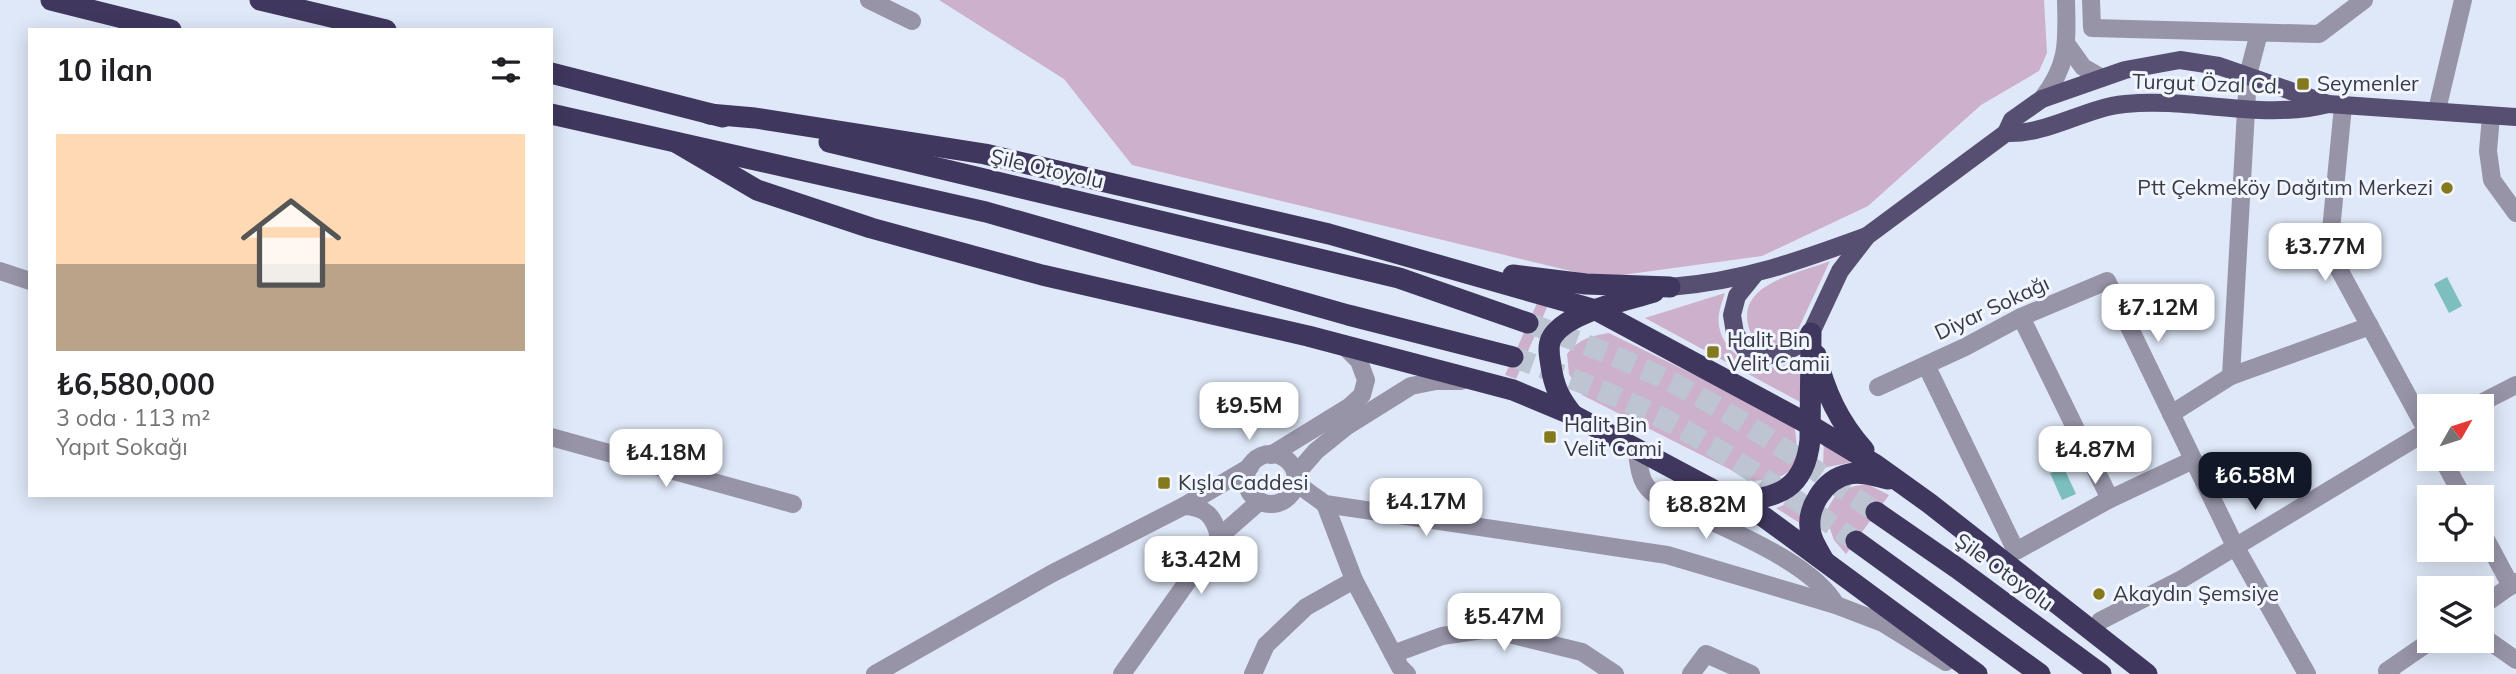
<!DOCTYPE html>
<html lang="tr">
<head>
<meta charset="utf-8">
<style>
  body { margin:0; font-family:Mulish,sans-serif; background:#f2f2f2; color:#202124; height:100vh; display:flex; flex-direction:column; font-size:26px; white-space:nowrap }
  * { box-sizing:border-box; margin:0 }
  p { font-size:23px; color:#757577 }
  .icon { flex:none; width:38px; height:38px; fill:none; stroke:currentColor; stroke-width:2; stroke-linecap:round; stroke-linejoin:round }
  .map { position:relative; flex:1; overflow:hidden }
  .panel { position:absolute; left:28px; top:28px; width:525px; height:469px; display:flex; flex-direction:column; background:#fff; border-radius:0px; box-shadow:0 4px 18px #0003 }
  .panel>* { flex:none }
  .needle { width:46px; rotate:51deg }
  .fabs { position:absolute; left:2417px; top:394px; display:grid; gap:14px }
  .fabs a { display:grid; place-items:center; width:77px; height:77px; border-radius:0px; background:#fff; box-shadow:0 4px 18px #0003; font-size:35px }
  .price { position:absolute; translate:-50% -60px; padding:0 16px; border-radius:14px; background:#fff; color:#222; font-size:23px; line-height:46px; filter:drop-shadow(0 2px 4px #0008) }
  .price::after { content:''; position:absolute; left:50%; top:42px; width:21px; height:16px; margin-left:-10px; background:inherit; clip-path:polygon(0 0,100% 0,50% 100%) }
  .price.current { background:#111827; color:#fff }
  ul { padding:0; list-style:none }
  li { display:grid; align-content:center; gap:14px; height:371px; padding:0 28px }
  li span { display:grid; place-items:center; height:217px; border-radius:0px; color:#555 }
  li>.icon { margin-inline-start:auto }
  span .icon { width:126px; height:126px; fill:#fffc; stroke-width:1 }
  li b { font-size:30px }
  h2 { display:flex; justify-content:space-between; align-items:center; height:84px; padding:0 28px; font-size:30px }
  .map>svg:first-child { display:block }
  .green { fill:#ccb0cc }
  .water { fill:#7dbebf }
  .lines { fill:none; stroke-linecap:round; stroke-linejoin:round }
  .highway-tunnel { stroke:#bdc5d3; stroke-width:21; stroke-dasharray:21 10; stroke-linecap:butt }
  .minor { stroke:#9794a8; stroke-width:18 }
  .major { stroke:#574f72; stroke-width:18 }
  .highway { stroke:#40375e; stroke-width:21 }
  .poi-dot { fill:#85791d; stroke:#f0f5ff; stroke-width:2.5 }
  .labels { text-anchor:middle; stroke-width:6; stroke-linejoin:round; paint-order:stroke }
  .street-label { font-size:21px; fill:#373a41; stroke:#f0f5ff }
  .poi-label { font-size:21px; fill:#373a41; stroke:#f0f5ff; text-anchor:start }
</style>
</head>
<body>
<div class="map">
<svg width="2516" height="674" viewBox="0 0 2516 674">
  <rect width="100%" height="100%" fill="#dfe8f8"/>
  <!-- green -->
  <g class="green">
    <polygon points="939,0 2044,0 2047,53 2039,71 1981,105 1868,206 1762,256 1600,278 1132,165 1064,79"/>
    <path d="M1830 261 1795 336 1774 345 1755 342C1724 286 1791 276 1830 261Z"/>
    <path d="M1725 293C1721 305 1716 317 1720 330 1726 355 1755 370 1780 367 1786 365 1794 361 1800 358V402L1645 318Z"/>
    <polygon points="1538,301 1548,305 1516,379 1505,375"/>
    <path d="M1609 333 1794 424C1801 466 1797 478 1753 481L1582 395 1569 374 1567 354C1579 339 1590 336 1609 333Z"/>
    <polygon points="1824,438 1858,461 1823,468"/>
    <path d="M1867 484 1889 495 1846 554 1834 540 1825 515C1835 491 1841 488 1867 484Z"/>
    <polygon points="1804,497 1801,524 1776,508"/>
  </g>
  <!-- water -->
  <g class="water">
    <polygon points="2447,277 2462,306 2449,313 2434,284"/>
    <polygon points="2064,468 2076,494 2062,500 2050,473"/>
  </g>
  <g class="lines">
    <!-- highway-tunnel -->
    <g class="highway-tunnel">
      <path d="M1528 323C1589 345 1649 368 1705 400 1765 433 1820 474 1876 512"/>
      <path d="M1513 357C1565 376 1617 395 1666 420 1732 455 1794 499 1856 541"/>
    </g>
    <!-- minor -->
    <g class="minor">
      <polyline points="869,0 912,21"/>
      <polyline points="2091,0 2092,28 2319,34 2364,0"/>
      <polyline points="2068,46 2083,67 2102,78"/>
      <path d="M2042 99C2069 64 2067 42 2066 0"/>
      <polyline points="2343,106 2329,251 2429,435"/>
      <polyline points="2437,110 2463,0"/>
      <polyline points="2491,116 2488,151 2492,180 2516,213"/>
      <polyline points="0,271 30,281"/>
      <polyline points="2021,317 2110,499"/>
      <polyline points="1926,365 2016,551 2110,499 2193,460"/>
      <polyline points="2231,376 2370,326"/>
      <polyline points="1878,387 1965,347 2021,317 2107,281 2235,546 2307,674"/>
      <polyline points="2475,406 2516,385"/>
      <polyline points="2171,414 2231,376 2248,75 2259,33"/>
      <polyline points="551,437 793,504"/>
      <path d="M1636 447C1638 458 1639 475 1645 484 1654 499 1676 505 1691 512 1733 532 1813 564 1836 605"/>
      <circle cx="1271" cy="479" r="25"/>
      <polyline points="1271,455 1349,407 1362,395 1366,380 1359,361 1343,345"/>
      <polyline points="2442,458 2463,497"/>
      <polyline points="1296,474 1316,451 1347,426 1411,386 1436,381 1461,381"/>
      <polyline points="1296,483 1325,504 1667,555 1836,605 1883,623 1946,662"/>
      <polyline points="1325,504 1354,580 1400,667 1407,674"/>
      <path d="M1184 506C1206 507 1214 516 1219 537"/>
      <polyline points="2482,532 2511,586"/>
      <polyline points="2482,606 2516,582"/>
      <polyline points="2100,621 2182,579 2429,430"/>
      <polyline points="2482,636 2516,660"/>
      <polyline points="1393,654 1442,636 1489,629 1582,652 1615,674"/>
      <polyline points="875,674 1051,574 1184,506 1250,467"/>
      <polyline points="1122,674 1219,537 1260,501"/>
      <polyline points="1253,674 1266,645 1306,607 1354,580"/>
      <polyline points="1691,674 1706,654 1751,674"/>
      <polyline points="2391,674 2387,671 2432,640"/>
    </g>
    <!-- major -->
    <g class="major">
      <path d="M2006 133C2047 135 2084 108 2125 104 2192 97 2262 121 2328 104"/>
      <polyline points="1754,275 1737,296 1732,315 1735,333 1746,350 1764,356 1783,353 1797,346 1811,333 1840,271 1867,236 2006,133 2012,120 2042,99 2125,70 2180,60 2219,66 2328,104 2516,117"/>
      <path d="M1670 287C1744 281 1799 261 1867 236"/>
    </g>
    <!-- highway -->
    <g class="highway">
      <polyline points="51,0 171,30"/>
      <polyline points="260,0 386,30"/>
      <polyline points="551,73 723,117"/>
      <polyline points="551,114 986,212 1348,315 1513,357"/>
      <polyline points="709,114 755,118 985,154 1329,234 1596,310 1808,424 1876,465 1929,503 2147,674"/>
      <polyline points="829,142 1399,278 1528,323"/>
      <polyline points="677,143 757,190 871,228 1042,275 1308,336 1513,390 1573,415 1764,517 1977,674"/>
      <polyline points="1513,275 1586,284 1670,287"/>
      <path d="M1816 355C1825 392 1839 422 1864 450"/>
      <path d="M1573 415C1560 399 1554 387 1551 366 1550 358 1547 348 1551 339 1565 312 1626 301 1654 292"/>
      <path d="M1735 501C1779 499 1805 488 1810 440L1811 333"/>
      <polyline points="1876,512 1957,568 2101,674"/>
      <polyline points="1856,541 2040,674"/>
      <path d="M1823 559C1819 551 1813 543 1811 534 1805 509 1824 479 1849 474 1862 471 1875 476 1888 479"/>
    </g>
  </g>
  <!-- markers -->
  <g class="poi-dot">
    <rect x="2296" y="77" width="14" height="14" rx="3.5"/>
    <circle cx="2447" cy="188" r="7"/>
    <rect x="1706" y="345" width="14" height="14" rx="3.5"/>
    <rect x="1543" y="430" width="14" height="14" rx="3.5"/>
    <rect x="1157" y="476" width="14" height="14" rx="3.5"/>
    <circle cx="2099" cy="594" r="7"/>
  </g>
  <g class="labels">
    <!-- street labels -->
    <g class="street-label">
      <text transform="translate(2207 84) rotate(2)" y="7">Turgut Özal Cd.</text>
      <text transform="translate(1047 169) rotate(13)" y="7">Şile Otoyolu</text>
      <text transform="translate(1992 308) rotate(-25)" y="7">Diyar Sokağı</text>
      <text transform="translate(2004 572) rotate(36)" y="7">Şile Otoyolu</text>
    </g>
    <!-- poi labels -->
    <g class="poi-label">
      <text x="2317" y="91">Seymenler</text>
      <text x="2433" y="195" text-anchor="end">Ptt Çekmeköy Dağıtım Merkezi</text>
      <text x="1727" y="347">Halit Bin<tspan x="1727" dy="24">Velit Camii</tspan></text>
      <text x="1564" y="432">Halit Bin<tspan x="1564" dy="24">Velit Cami</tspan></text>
      <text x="1178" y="490">Kışla Caddesi</text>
      <text x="2113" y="601">Akaydın Şemsiye</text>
    </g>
  </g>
</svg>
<div class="fabs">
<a><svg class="needle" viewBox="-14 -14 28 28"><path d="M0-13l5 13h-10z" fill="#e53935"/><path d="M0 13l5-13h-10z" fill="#757577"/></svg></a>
<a><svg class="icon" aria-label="locate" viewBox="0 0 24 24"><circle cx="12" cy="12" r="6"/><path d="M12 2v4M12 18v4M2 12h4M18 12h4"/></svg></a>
<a><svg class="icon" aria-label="layers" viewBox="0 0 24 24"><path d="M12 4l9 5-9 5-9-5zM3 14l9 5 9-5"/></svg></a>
</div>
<b class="price" style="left:2325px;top:283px">₺3.77M</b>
<b class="price" style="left:2158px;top:344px">₺7.12M</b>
<b class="price" style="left:1249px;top:442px">₺9.5M</b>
<b class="price" style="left:2095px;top:486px">₺4.87M</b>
<b class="price" style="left:666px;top:489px">₺4.18M</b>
<b class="price current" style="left:2255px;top:512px">₺6.58M</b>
<b class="price" style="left:1426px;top:538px">₺4.17M</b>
<b class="price" style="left:1706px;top:541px">₺8.82M</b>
<b class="price" style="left:1201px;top:596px">₺3.42M</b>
<b class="price" style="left:1504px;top:653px">₺5.47M</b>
<section class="panel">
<h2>10 ilan<svg class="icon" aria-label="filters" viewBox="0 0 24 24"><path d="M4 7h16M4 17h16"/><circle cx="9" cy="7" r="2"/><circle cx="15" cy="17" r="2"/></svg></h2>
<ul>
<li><span style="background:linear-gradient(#ffd9b3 60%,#b9a48a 0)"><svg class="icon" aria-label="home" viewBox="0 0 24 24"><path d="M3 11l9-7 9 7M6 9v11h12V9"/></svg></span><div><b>₺6,580,000</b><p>3 oda · 113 m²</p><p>Yapıt Sokağı</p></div></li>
</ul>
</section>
</div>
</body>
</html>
